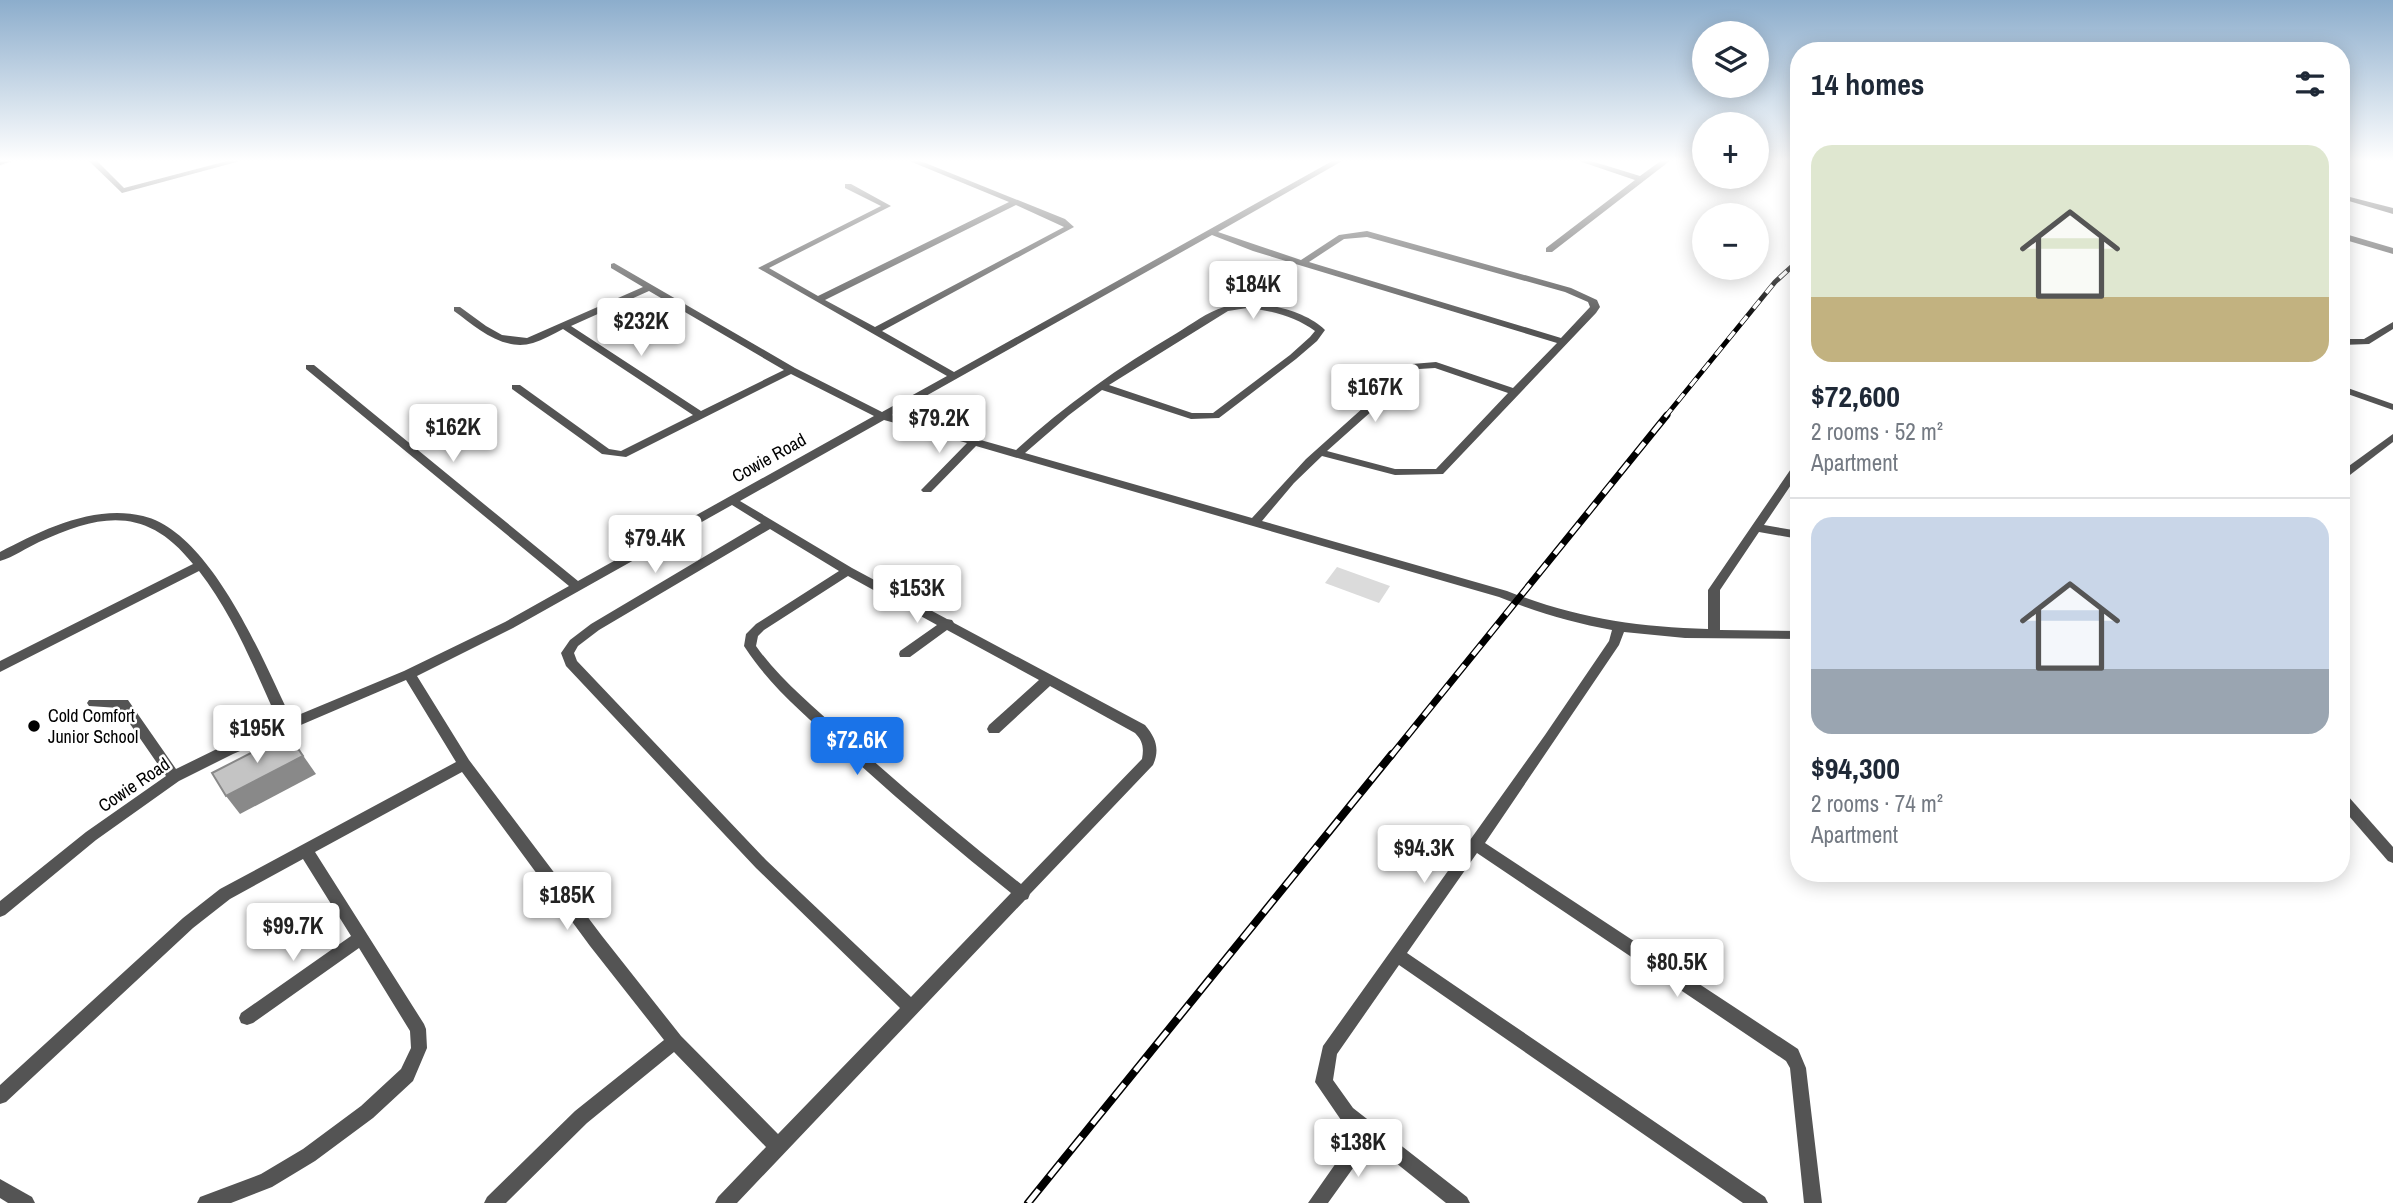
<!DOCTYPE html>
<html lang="en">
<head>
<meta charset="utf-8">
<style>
  body { margin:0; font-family:"Archivo Narrow",sans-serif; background:#f6f6f7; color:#1f2937; height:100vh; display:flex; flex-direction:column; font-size:26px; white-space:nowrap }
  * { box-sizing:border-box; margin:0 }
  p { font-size:23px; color:#747a83 }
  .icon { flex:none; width:38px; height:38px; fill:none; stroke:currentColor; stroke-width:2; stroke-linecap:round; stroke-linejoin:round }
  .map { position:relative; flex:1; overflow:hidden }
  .panel { position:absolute; left:1790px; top:42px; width:560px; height:840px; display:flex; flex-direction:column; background:#fff; border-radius:28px; box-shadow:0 4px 18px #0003 }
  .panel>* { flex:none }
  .buttons { position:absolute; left:1692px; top:21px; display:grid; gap:14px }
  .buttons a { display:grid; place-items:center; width:77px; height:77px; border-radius:50%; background:#fff; box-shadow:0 4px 18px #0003; font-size:35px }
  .price { position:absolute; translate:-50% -60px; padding:0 16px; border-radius:7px; background:#fff; color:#222; font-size:23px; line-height:46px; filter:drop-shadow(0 2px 4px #0008) }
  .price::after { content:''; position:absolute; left:50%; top:42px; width:21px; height:16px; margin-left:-10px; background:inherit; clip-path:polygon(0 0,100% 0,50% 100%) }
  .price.on { background:#1a73e8; color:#fff }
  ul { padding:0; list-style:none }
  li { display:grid; align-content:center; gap:14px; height:371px; padding:0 21px }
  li+li { border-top:2px solid #e0e1e3 }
  li span { display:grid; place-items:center; height:217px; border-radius:21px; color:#555 }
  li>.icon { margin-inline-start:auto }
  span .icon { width:126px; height:126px; fill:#fffc; stroke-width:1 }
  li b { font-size:30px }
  h2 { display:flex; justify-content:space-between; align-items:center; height:84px; padding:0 21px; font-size:30px }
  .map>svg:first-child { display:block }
  .green { fill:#dbdbdb }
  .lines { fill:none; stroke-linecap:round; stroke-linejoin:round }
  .primary-casing { stroke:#dbdbdb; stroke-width:2 }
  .minor { fill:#545454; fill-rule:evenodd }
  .primary { fill:#000; fill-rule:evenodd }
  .rail-far2-casing { stroke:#000; stroke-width:5 }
  .rail-far1-casing { stroke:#000; stroke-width:7 }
  .rail-casing { stroke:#000; stroke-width:8 }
  .rail-far2 { stroke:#fff; stroke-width:3.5; stroke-dasharray:10; stroke-linecap:butt }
  .rail-far1 { stroke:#fff; stroke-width:4.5; stroke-dasharray:13; stroke-linecap:butt }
  .rail { stroke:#fff; stroke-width:5; stroke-dasharray:17; stroke-linecap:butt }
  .shaded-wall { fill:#898989 }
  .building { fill:#c4c4c4; stroke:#898989; stroke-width:2 }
  .poi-dot { fill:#000; stroke:#fff; stroke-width:2.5 }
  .labels { text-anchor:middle; stroke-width:5; stroke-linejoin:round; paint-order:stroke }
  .street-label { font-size:18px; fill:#000; stroke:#fff }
  .poi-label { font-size:18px; fill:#000; stroke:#fff; text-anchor:start }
</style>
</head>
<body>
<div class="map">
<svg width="2393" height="1203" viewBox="0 0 2393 1203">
  <rect width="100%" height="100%" fill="#fff"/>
  <!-- green -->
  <polygon class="green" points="1337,567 1390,586 1379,603 1325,583"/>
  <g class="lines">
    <defs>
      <polygon id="primary" points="0,160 15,160 0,165"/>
    </defs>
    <!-- primary casing -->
    <use href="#primary" class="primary-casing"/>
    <!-- minor -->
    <g class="minor">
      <polygon points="88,160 96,160 124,188 231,160 244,160 122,193"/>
      <path d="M907 160H918L1065 219 1074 227 882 331 954 372 1334 160H1344L1218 232 1301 260 1339 235 1367 231 1571 288 1597 300 1600 307 1596 313 1443 474 1395 475 1322 456 1294 483 1262 521 1507 591C1576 618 1635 627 1708 629V590L1795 463 1799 462V473L1764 525 1799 531V539L1759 532 1720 590V630L1799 631V639L1685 638 1624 632 1619 645 1485 843 1798 1049 1806 1068 1822 1203H1804L1790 1068 1786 1061 1477 853 1407 953 1765 1197 1768 1203H1743L1399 965 1337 1054 1333 1080 1353 1108 1467 1197 1470 1203H1446L1371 1143 1328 1203H1308L1357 1133 1341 1120 1315 1082 1323 1046 1545 735 1609 641 1612 630C1573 623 1536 612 1499 597L976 446 931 492H923L921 490 923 488 967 443 884 420 740 501 852 568 947 619 952 620 954 623 1145 725C1156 738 1160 749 1153 765L1030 894 1028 899 1025 900 737 1203H715L718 1197 766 1147 674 1052 587 1123 506 1203H484L487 1197 575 1111 664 1040 590 946 462 772 315 852 424 1024 426 1029 427 1048 413 1081 373 1118 315 1161 272 1187 231 1203H197L200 1197 261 1174 303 1149 361 1106 401 1069 411 1048 410 1031 359 948 253 1023 247 1025 241 1023 239 1018 241 1013 351 936 303 859 230 899 193 928 6 1102 0 1104V1085L183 918 220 889 456 762 406 680 233 754 179 781 96 840 5 915 0 917V901L86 832 166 776 119 708 89 706 87 703 89 700H128L176 769 223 746 279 723C256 672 234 616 199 571L0 672V661L193 564C147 506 101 513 39 542 26 548 14 557 0 561V552C42 530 94 504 143 516 211 532 263 660 291 718L404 671 505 622 569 586 306 369V365H314L578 581 874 416 791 374 626 457 602 454 512 389V385H520L609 449 621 451 693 415 563 329C553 334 543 340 533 343 503 352 476 327 454 311V307H460L486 326 502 335 527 338 643 287 611 268V264L614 263 795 368 882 412 947 376 758 268 881 206 845 188V184H851L891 206 769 268 818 296 1009 202ZM1016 205 1064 227 875 327 825 300ZM1212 235 1253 251 1557 343 1513 388 1436 362 1412 364 1306 459 1252 518 1025 453 1069 415 1102 390 1191 419 1219 418 1296 359 1317 341 1325 330C1305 309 1250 297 1224 307 1207 312 1192 324 1177 333 1119 367 1065 405 1016 450L892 415ZM1367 237 1565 292 1588 302 1590 307 1561 338 1309 262 1344 239ZM649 291 784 370 701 411 571 326ZM1247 308C1270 310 1296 317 1315 331L1310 337 1290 355 1213 413H1192L1109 385 1228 311ZM1435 368 1508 393 1436 469H1395L1327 451 1419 369ZM732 505 761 523 591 624 570 640 561 653 566 666 756 868 900 1008 778 1134 681 1036 602 936 469 760 417 676 513 628ZM770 529 839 571 756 624 746 634 744 646 746 649C771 687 806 716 839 746 895 797 952 846 1011 893L911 997 766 860 577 661 574 653 578 646 599 630ZM848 576 937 625 900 651 899 654 900 657H910L947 630 1039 680 989 725 987 729 989 733H999L1050 686 1135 733C1143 741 1144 748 1142 759L1021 884C960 836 901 786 843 734 813 706 780 680 756 646L758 636 764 630Z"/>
      <polygon points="1576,160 1588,160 1640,176 1662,160 1671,160 1552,252 1546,252 1546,248 1635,180"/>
      <polygon points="2342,195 2393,208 2393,214 2342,199"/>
      <polygon points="2342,233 2393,248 2393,254 2342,239"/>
      <polygon points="2393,322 2393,329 2369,344 2342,345 2342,339 2364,339"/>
      <polygon points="2342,386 2393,404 2393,410 2342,392"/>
      <polygon points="2393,434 2393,442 2346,478 2342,479 2342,471"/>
      <polygon points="2342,793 2347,795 2393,847 2393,863 2388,861 2342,808"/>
      <polygon points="0,1179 32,1197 35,1203 8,1203 0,1198"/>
    </g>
    <!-- primary -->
    <use href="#primary" class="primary"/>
    <defs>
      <polyline id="rail-far2" points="1665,417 1775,282 1799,260"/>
      <polyline id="rail-far1" points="1391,756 1667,415"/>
      <polyline id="rail" points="1028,1203 1392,754"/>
    </defs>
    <!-- rail-far2 casing -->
    <use href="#rail-far2" class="rail-far2-casing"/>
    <!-- rail-far1 casing -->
    <use href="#rail-far1" class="rail-far1-casing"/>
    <!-- rail casing -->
    <use href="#rail" class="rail-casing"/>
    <!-- rail-far2 -->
    <use href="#rail-far2" class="rail-far2"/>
    <!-- rail-far1 -->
    <use href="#rail-far1" class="rail-far1"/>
    <!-- rail -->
    <use href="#rail" class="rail"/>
  </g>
  <!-- shaded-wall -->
  <polygon class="shaded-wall" points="288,734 316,774 240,814 226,796"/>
  <!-- building -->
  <polygon class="building" points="288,734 303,756 226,796 212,773"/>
  <!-- sky -->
  <linearGradient id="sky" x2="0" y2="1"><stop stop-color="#8cadcc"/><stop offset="0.49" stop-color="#fff"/><stop offset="1" stop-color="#fff" stop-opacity="0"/></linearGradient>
  <rect width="2393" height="328" fill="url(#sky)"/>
  <!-- markers -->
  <circle class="poi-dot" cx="34" cy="726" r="7"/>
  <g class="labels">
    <!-- street labels -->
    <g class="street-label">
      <text transform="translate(769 458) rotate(-29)" y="6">Cowie Road</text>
      <text transform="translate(134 785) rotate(-34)" y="6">Cowie Road</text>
    </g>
    <!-- poi labels -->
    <g class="poi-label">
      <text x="48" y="722">Cold Comfort<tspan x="48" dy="21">Junior School</tspan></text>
    </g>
  </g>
</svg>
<div class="buttons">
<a><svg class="icon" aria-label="layers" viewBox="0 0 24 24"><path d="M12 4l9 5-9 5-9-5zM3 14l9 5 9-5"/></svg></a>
<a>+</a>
<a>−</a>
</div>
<b class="price" style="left:1253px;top:321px">$184K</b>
<b class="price" style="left:641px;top:358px">$232K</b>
<b class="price" style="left:1375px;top:424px">$167K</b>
<b class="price" style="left:939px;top:455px">$79.2K</b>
<b class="price" style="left:453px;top:464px">$162K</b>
<b class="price" style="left:655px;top:575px">$79.4K</b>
<b class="price" style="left:917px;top:625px">$153K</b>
<b class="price" style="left:257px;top:765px">$195K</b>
<b class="price on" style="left:857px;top:777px">$72.6K</b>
<b class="price" style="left:1424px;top:885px">$94.3K</b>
<b class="price" style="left:567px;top:932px">$185K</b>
<b class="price" style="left:293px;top:963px">$99.7K</b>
<b class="price" style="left:1677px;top:999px">$80.5K</b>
<b class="price" style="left:1358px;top:1179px">$138K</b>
<section class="panel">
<h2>14 homes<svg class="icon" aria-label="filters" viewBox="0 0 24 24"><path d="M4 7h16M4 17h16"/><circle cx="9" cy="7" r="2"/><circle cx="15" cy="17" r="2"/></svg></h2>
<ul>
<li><span style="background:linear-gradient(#dfe7d0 70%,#c2b280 0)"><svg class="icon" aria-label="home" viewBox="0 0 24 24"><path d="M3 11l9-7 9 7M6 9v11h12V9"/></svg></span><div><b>$72,600</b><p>2 rooms · 52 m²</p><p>Apartment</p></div></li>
<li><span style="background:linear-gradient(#c9d6e8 70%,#9aa5b1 0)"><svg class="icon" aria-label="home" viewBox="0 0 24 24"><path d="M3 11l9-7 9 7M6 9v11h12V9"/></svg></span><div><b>$94,300</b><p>2 rooms · 74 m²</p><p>Apartment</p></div></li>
</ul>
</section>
</div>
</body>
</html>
